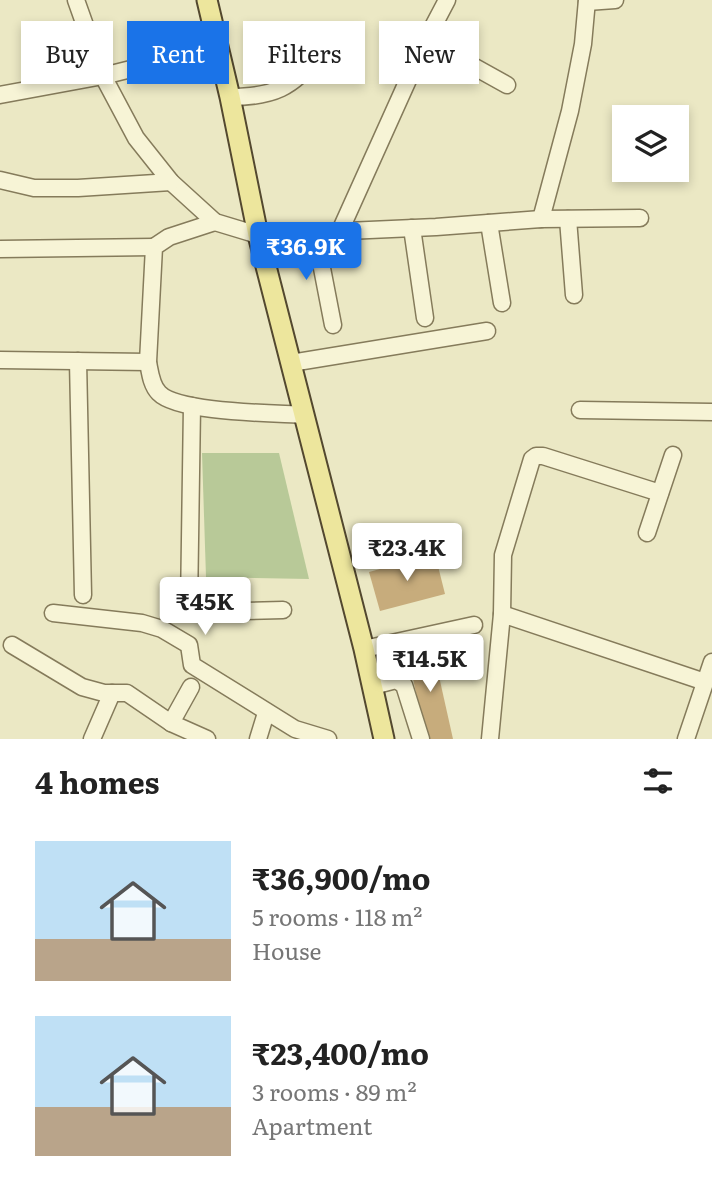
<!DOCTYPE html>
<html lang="en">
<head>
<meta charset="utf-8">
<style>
  body { margin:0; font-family:Literata,serif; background:#f6f6f6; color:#222; height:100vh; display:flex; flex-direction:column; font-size:26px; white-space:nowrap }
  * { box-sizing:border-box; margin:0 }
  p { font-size:23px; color:#767676 }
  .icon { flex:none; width:38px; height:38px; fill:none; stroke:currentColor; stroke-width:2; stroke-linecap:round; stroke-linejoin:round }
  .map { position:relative; height:739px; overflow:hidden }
  .details { display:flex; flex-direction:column; background:#fff; flex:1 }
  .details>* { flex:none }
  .banner { position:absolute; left:21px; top:21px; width:670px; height:63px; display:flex; gap:14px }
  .buttons { position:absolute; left:612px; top:105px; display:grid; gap:14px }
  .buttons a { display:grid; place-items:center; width:77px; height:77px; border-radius:0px; background:#fff; box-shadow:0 4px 10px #0003; font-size:35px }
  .price { position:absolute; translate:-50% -60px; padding:0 16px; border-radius:7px; background:#fff; color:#222; font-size:23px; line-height:46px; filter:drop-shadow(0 2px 4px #0008) }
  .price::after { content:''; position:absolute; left:50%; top:42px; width:21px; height:16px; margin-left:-10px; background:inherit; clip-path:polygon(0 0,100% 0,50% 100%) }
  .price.active { background:#1a73e8; color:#fff }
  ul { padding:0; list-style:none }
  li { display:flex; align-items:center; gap:21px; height:175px; padding:0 35px }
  li span { display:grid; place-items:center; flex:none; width:196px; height:140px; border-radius:0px; color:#555 }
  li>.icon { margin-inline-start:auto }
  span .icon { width:84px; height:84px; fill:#fffc; stroke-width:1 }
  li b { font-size:30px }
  h2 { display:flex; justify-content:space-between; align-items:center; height:84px; padding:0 35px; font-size:30px }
  .pill { padding:0 24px; border-radius:0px; background:#fff; box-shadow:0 4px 10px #0003; font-size:24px; line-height:63px }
  .pill.active { background:#1a73e8; color:#fff }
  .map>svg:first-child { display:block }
  .garden { fill:#b8c998 }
  .building { fill:#c7ac7c }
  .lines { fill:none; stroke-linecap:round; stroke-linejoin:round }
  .minor-casing { stroke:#857b5b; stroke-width:19 }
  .major-casing { stroke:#53482f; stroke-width:23 }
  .minor { stroke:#f7f4d6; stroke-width:16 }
  .major { stroke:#ede69d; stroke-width:19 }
</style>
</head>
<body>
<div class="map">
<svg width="712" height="739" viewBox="0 0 712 739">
  <rect width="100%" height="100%" fill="#ebe8c4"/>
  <!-- garden -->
  <polygon class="garden" points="202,453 279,453 309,579 206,577"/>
  <!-- building -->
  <g class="building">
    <polygon points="435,554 445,594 380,611 369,572"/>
    <polygon points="432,645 453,739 426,739 407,651"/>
  </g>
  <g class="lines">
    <defs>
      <g id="minor">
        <polyline points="76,0 103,76 136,138 171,182 215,222 258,235 436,227 541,219 640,218"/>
        <polyline points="587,2 615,0"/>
        <polyline points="426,40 507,85"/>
        <polyline points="0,95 103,76 219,47"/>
        <path d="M230 97C273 97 293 88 319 54"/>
        <polyline points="0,180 34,188 78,188 171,182"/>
        <polyline points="541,219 570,111 583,44 587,0"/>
        <polyline points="568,219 574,295"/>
        <path d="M215 222 169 237 154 247 148 362C150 372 151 385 159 393 178 413 275 413 305 415"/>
        <polyline points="489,223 502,303"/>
        <polyline points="412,228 425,318"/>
        <polyline points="340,231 426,40 447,0"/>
        <polyline points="315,232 333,325"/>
        <polyline points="0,249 154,247"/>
        <polyline points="0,360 148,362"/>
        <polyline points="78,361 83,595"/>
        <polyline points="291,363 487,331"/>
        <polyline points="192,406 189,606 243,611 283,610"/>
        <polyline points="580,410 712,412"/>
        <polyline points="647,533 673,455"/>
        <polyline points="53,613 142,623 162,629 189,645 192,665 295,729 328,739"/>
        <polyline points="502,614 705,682"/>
        <polyline points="12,645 82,687 104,693 127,693 171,723 207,739"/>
        <polyline points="364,649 474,625"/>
        <polyline points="373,686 396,680 404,685 421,739"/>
        <polyline points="171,723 191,687"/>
        <polyline points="92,739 112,693"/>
        <polyline points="258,739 266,713"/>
        <polyline points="490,739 502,614 503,555 532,459 536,456 543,456 660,493"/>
        <polyline points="686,739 712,662"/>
      </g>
      <polyline id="major" points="207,0 230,97 258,235 364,649 384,739"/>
    </defs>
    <!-- minor casing -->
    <use href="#minor" class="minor-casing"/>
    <!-- major casing -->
    <use href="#major" class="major-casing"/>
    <!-- minor -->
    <use href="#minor" class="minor"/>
    <!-- major -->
    <use href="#major" class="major"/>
  </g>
</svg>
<div class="buttons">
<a><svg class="icon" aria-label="layers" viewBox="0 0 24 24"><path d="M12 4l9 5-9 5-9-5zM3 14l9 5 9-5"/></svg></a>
</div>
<b class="price active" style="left:306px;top:282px">₹36.9K</b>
<b class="price" style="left:407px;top:583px">₹23.4K</b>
<b class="price" style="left:205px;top:637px">₹45K</b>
<b class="price" style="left:430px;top:694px">₹14.5K</b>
<div class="banner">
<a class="pill">Buy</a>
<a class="pill active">Rent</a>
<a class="pill">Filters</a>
<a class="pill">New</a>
</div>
</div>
<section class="details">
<h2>4 homes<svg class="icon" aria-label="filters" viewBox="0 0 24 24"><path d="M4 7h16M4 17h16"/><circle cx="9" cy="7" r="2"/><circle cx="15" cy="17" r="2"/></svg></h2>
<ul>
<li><span style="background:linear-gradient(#bfe0f5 70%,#b9a48a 0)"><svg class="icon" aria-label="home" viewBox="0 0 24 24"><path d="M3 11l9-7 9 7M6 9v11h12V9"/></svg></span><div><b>₹36,900/mo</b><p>5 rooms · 118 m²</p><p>House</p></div></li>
<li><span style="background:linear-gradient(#bfe0f5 65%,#b9a48a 0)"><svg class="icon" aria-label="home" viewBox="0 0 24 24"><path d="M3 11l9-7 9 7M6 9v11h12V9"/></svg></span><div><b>₹23,400/mo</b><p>3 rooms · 89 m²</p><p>Apartment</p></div></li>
</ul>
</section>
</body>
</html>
